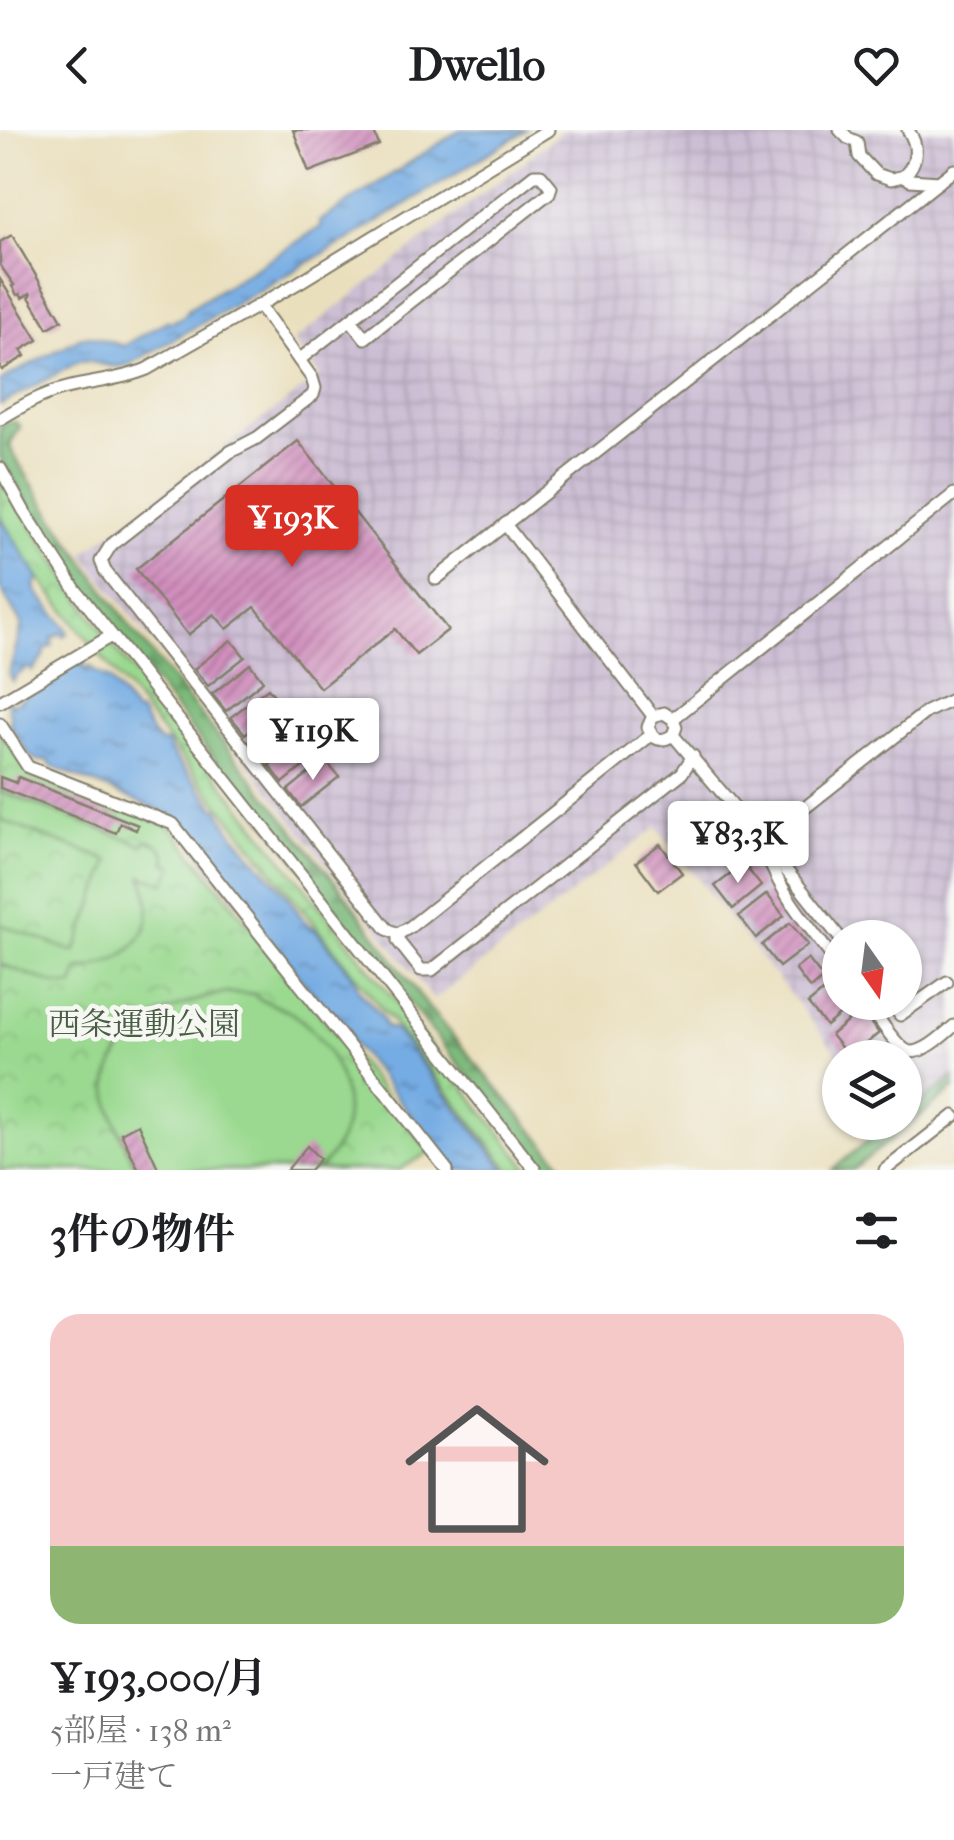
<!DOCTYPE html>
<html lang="ja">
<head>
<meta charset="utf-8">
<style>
  body { margin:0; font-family:"IM FELL French Canon","Noto Serif JP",serif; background:#f2f2f2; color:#202124; height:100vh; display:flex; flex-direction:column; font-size:38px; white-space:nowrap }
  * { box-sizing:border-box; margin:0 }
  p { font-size:32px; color:#757577 }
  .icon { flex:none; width:55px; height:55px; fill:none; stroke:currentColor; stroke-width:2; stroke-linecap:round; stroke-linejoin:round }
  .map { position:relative; height:1040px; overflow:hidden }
  .panel { display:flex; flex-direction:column; background:#fff; flex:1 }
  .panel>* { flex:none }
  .needle { width:65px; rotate:166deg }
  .buttons { position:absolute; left:822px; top:790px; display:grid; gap:20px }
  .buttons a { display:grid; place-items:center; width:100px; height:100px; border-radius:50%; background:#fff; box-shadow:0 2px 8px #0004; font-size:50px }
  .price { position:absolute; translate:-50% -85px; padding:0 22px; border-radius:10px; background:#fff; color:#222; font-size:32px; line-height:65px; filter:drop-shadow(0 2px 5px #0008) }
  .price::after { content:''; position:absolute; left:50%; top:60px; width:30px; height:22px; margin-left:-15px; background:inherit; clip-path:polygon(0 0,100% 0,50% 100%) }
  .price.on { background:#d93025; color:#fff }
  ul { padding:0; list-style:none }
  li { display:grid; align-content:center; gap:20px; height:530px; padding:0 50px }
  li+li { border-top:2px solid #e0e0e0 }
  li span { display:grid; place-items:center; height:310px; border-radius:30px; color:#555 }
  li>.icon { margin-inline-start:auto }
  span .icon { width:180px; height:180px; fill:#fffc; stroke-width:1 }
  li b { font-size:42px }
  h2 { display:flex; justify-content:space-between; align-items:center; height:120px; padding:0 50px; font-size:42px }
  header { display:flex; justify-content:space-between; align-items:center; height:130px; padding:0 50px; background:#fff; font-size:45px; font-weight:700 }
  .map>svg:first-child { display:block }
  .industrial { fill:url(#industrial-grid); fill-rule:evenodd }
  .forest { fill:url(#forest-firs); stroke:#4c6a4b; stroke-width:2.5 }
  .park { fill:url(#park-crowns); stroke:#5b7a56; stroke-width:2.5 }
  .pitch { fill:#9ad98f; stroke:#5b7a56; stroke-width:2.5 }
  .water { fill:url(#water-ripples); stroke:#486480; stroke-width:2.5 }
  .building { fill:url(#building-hatch) }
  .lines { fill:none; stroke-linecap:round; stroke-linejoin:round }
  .minor-casing { stroke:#837e6c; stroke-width:15 }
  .minor { stroke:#fff; stroke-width:11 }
  .labels { text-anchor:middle; stroke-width:9; stroke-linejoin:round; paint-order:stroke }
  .park-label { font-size:32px; fill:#485e44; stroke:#f6f6f2 }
</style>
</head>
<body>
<header><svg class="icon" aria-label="back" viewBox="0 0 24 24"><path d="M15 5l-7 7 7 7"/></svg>Dwello<svg class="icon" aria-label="heart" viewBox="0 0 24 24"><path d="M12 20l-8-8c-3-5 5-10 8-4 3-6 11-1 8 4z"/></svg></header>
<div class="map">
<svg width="954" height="1040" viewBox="0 0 954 1040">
  <defs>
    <pattern id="industrial-grid" width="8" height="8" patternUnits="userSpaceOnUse" patternTransform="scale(2.5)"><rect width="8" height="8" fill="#ccbed4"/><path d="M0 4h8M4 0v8" fill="none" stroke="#afa3b5"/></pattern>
    <pattern id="forest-firs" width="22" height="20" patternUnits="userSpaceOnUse" patternTransform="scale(2.5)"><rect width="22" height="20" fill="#7bb97a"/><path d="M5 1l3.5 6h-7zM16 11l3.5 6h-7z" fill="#6a9e69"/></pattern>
    <pattern id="park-crowns" width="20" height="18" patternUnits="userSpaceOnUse" patternTransform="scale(2.5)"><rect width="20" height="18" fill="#9ad98f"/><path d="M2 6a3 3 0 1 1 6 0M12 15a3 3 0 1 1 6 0" fill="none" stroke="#84ba7b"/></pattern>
    <pattern id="water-ripples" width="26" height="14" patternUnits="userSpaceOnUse" patternTransform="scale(2.5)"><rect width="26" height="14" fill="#75ace3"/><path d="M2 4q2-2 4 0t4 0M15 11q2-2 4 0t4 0" fill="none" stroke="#5f8bb7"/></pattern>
    <pattern id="building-hatch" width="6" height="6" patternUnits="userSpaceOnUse" patternTransform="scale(2.5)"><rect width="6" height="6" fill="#d18fbd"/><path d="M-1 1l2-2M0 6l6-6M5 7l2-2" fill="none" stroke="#a97499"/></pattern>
  </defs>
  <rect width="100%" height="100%" fill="#f6f6f2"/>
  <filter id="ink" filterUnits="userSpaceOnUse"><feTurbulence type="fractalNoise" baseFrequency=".01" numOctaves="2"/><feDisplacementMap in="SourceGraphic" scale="20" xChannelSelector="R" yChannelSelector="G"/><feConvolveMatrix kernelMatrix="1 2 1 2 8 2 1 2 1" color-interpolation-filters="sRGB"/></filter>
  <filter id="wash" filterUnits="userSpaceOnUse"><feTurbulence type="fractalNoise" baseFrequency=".0048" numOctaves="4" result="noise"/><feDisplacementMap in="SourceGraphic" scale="40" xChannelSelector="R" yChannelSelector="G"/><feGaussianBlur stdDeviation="2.25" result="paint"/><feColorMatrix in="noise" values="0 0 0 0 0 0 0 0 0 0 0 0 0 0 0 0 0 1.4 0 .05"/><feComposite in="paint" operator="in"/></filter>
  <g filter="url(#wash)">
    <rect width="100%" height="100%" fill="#eadfbc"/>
    <!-- industrial -->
    <path class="industrial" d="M564 0H954V955L897 999 892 993 905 992V928L840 927 657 697 434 870 83 424 320 246 293 212ZM840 808H905V872H840Z"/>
    <!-- forest -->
    <g class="forest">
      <polygon points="8,292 16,292 20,297 10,315 13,324 51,384 132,499 342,760 428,877 567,1040 549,1040 448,922 152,550 92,471 39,392 0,327 0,295"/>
      <path d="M954 947V959L853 1040H832C853 1024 879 997 905 992V986Z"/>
    </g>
    <!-- park -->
    <g class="park">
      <polygon points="0,348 109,511 530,1040 510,1040 39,448 0,387"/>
      <polygon points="0,600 26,640 171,697 430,1022 399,1040 0,1040"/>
    </g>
    <!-- pitch -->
    <g class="pitch">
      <path d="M0 661 143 715 147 710 159 715 166 725 165 733 173 736 165 753 142 746C163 801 132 832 78 840L73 856 55 854 0 834V794L75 822 110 731 0 690Z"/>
      <path d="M223 863 255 864 257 868C270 874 288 879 299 888 328 911 351 955 345 992 343 1009 330 1028 318 1040H137C126 1015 110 988 108 960 107 948 113 934 119 924 140 886 184 873 223 863Z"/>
    </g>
    <!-- water -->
    <g class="water">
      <path d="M460 0H526L351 108 132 233C109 243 100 228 78 232L0 275V252L7 247 82 207 89 206 124 216 167 191C174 194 185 186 189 179L321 97 320 91Z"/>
      <polygon points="0,387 39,448 35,455 37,462 66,497 68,503 64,506 61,503 51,509 53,515 45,520 44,527 32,541 29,537 16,546 13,552 9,544 22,495 0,458"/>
      <path d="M84 526 85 540 87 541 90 536 94 541 109 549 135 582 140 583 153 606 161 613H167C178 637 201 655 215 678H218C233 711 263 735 284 762 295 775 300 791 315 799L352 844 360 862 380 884 386 897 395 900 506 1040H455L213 739 176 687 51 636 49 631 37 630 30 626 9 593 11 589 7 573 10 571 13 575C22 568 30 562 41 556L40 553Z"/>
    </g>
    <g id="blocks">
      <!-- building -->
      <g class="building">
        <polygon points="293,0 373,0 379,15 309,42"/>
        <polygon points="12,105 62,190 48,198 29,167 31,165 30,163 22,168 20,164 17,165 12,156 14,155 0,135 0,112"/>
        <polygon points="0,149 38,210 21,220 25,226 2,240 0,237"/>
        <polygon points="298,311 448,500 416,525 395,499 320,558 255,477 227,499 214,484 188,505 136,439"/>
        <polygon points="231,510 245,527 208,556 194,539"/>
        <polygon points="250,534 263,551 226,581 212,564"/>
        <polygon points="268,558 282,575 245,604 231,587"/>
        <polygon points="287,581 301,599 264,629 250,612"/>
        <polygon points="306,605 320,623 283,653 269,635"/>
        <polygon points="325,630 339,647 301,677 288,660"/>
        <polygon points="0,647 16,653 18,647 138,695 136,700 120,693 116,703 0,658"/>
        <polygon points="697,684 720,713 696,731 673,703"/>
        <polygon points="660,714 682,743 658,761 636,732"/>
        <polygon points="744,734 761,756 733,779 715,756"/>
        <polygon points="767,764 784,786 756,808 739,786"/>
        <polygon points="790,793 808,815 779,837 762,815"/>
        <polygon points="808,829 823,848 810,859 795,839"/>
        <polygon points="836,851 840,856 840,872 855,872 826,896 808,874"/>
        <polygon points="860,881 879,903 849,927 831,905"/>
        <polygon points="138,994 159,1040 139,1040 121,1003"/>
        <polygon points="307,1016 320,1029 310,1040 287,1040"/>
      </g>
    </g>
  </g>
  <g filter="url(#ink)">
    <use href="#blocks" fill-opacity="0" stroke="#837e6c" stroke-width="2.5"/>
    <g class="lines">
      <defs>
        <g id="minor">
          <polyline points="840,0 848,8 857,12 859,26 876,44 891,49 904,46 910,50 939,52"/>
          <path d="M904 46C918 32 919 16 908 0"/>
          <polyline points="259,175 312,248 315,258 313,265 257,308 230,322 111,415 101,431 105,441 387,799 398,804 398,811 421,840 432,840 682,643 693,626"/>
          <polyline points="299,230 534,45 541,45 551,57 549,63 365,208 351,190"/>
          <path d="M0 289C22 276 42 264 67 258 94 251 121 250 147 239L298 153 548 0"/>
          <polyline points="0,338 24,381 75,459 535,1040"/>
          <polyline points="505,394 653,586 664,583 673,589 676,597 673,605 763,711 840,808"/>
          <polyline points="436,449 954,40"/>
          <polyline points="0,572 111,506"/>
          <path d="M653 586 648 597C653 610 661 613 673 605"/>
          <polyline points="673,589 954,364"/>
          <polyline points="0,594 28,637 173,694 447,1040"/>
          <polyline points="398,804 410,797 651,605"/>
          <path d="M840 837C810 797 775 760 763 711L926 582 954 569"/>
          <path d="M867 872C875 883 898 921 911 922 926 922 943 905 954 896"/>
          <polyline points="891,872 900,885 947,852"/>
          <polyline points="885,1040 954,986"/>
        </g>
      </defs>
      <!-- minor casing -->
      <use href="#minor" class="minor-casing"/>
      <!-- minor -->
      <use href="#minor" class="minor"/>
    </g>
  </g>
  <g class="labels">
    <!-- park labels -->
    <g class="park-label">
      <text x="144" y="905">西条運動公園</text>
    </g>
  </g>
</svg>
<div class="buttons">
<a><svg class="needle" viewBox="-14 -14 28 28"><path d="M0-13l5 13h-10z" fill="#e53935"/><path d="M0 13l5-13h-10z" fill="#757577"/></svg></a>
<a><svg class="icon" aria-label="layers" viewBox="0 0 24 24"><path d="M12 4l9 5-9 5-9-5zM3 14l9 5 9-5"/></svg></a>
</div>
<b class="price on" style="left:292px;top:440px">¥193K</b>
<b class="price" style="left:313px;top:653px">¥119K</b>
<b class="price" style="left:738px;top:756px">¥83.3K</b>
</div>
<section class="panel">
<h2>3件の物件<svg class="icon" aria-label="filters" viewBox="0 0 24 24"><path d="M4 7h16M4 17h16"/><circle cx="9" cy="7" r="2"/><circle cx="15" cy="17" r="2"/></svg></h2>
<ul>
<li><span style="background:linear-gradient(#f6c9c9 75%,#8fb573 0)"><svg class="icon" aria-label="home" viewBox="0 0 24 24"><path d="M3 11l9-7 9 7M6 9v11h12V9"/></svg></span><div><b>¥193,000/月</b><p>5部屋 · 138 m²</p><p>一戸建て</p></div></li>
</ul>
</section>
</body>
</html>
